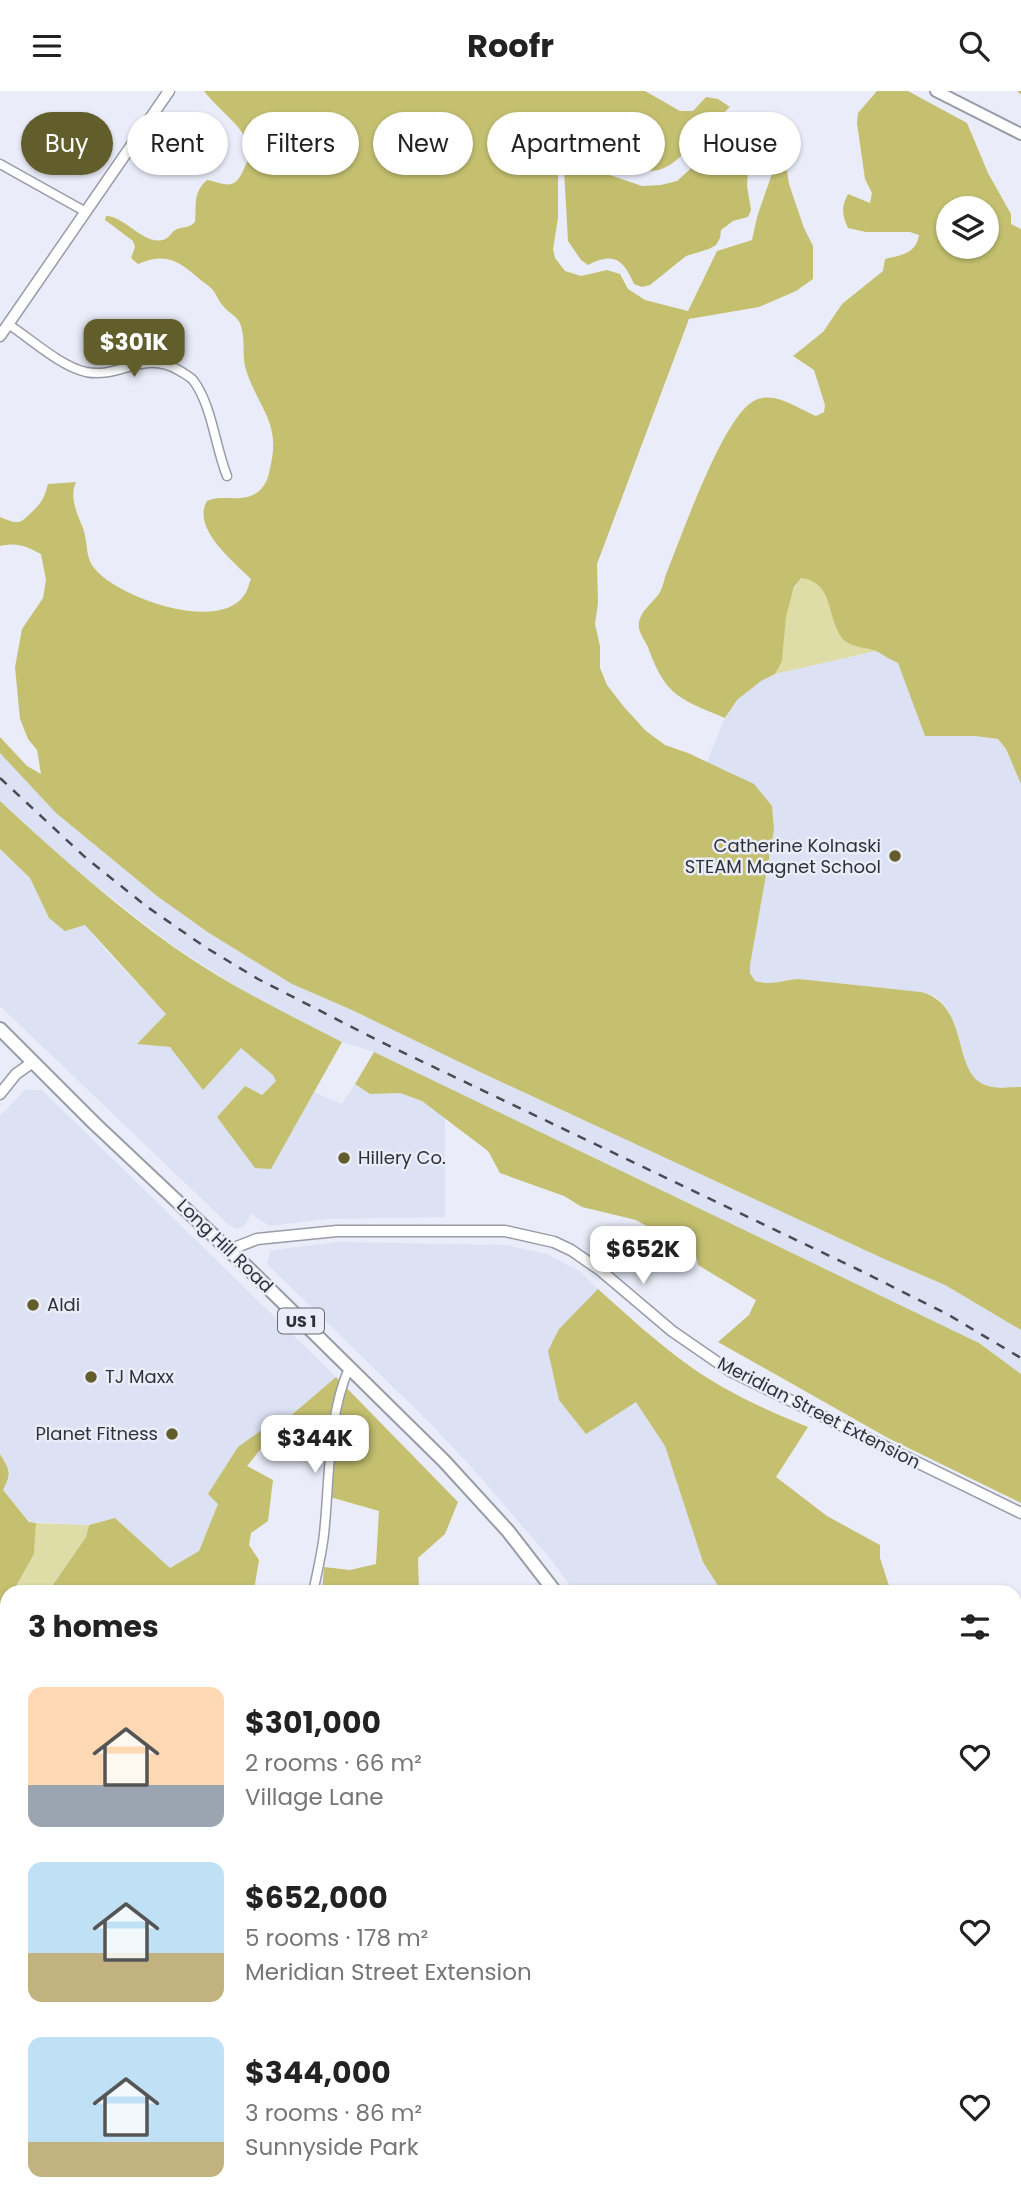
<!DOCTYPE html>
<html lang="en">
<head>
<meta charset="utf-8">
<style>
  body { margin:0; font-family:Poppins,sans-serif; background:#f2f2f2; color:#222; height:100vh; display:flex; flex-direction:column; font-size:26px; white-space:nowrap }
  * { box-sizing:border-box; margin:0 }
  p { font-size:23px; color:#767676 }
  .icon { flex:none; width:38px; height:38px; fill:none; stroke:currentColor; stroke-width:2; stroke-linecap:round; stroke-linejoin:round }
  .map { position:relative; flex:1; overflow:hidden }
  .drawer { position:absolute; left:0px; top:1494px; width:1022px; height:625px; display:flex; flex-direction:column; background:#fff; border-radius:21px 21px 0 0; box-shadow:0 2px 5px #0004 }
  .drawer>* { flex:none }
  .top-card { position:absolute; left:21px; top:21px; width:980px; height:63px; display:flex; gap:14px }
  .tools { position:absolute; left:936px; top:105px; display:grid; gap:14px }
  .tools a { display:grid; place-items:center; width:63px; height:63px; border-radius:50%; background:#fff; box-shadow:0 2px 5px #0004; font-size:35px }
  .price { position:absolute; translate:-50% -60px; padding:0 16px; border-radius:14px; background:#fff; color:#222; font-size:23px; line-height:46px; filter:drop-shadow(0 2px 4px #0008) }
  .price::after { content:''; position:absolute; left:50%; top:42px; width:21px; height:16px; margin-left:-10px; background:inherit; clip-path:polygon(0 0,100% 0,50% 100%) }
  .price.current { background:#615e2b; color:#fff }
  ul { padding:0; list-style:none }
  li { display:flex; align-items:center; gap:21px; height:175px; padding:0 28px }
  li span { display:grid; place-items:center; flex:none; width:196px; height:140px; border-radius:14px; color:#555 }
  li>.icon { margin-inline-start:auto }
  span .icon { width:84px; height:84px; fill:#fffc; stroke-width:1 }
  li b { font-size:30px }
  h2 { display:flex; justify-content:space-between; align-items:center; height:84px; padding:0 28px; font-size:30px }
  .tag { padding:0 24px; border-radius:32px; background:#fff; box-shadow:0 2px 5px #0004; font-size:24px; line-height:63px }
  .tag.current { background:#615e2b; color:#fff }
  header { display:flex; justify-content:space-between; align-items:center; height:91px; padding:0 28px; background:#fff; font-size:32px; font-weight:700 }
  .map>svg:first-child { display:block }
  .built { fill:#dce1f3 }
  .green { fill:#dfdda7 }
  .forest { fill:#c4c070; fill-rule:evenodd }
  .water { fill:#c2be6e }
  .lines { fill:none; stroke-linecap:round; stroke-linejoin:round }
  .stream { stroke:#c2be6e; stroke-width:2.5 }
  .minor-casing { stroke:#999ca7; stroke-width:11 }
  .tertiary-casing { stroke:#999ca7; stroke-width:13 }
  .secondary-casing { stroke:#999ca7; stroke-width:14 }
  .primary-casing { stroke:#999ca7; stroke-width:16 }
  .minor { stroke:#fff; stroke-width:8 }
  .tertiary { stroke:#fff; stroke-width:10 }
  .secondary { stroke:#fff; stroke-width:10 }
  .primary { stroke:#fff; stroke-width:12 }
  .rail { stroke:#4a4b51; stroke-width:2.5; stroke-dasharray:9 9; stroke-linecap:butt }
  .poi-dot { fill:#615e2b; stroke:#eaedf9; stroke-width:2.5 }
  .labels { text-anchor:middle; stroke-width:5; stroke-linejoin:round; paint-order:stroke }
  .shield { fill:#eaedf9; stroke:#686970; stroke-width:2 }
  .shield-label { font-size:16px; font-weight:bold; fill:#303136 }
  .poi-label { font-size:18px; fill:#303136; stroke:#eaedf9; text-anchor:start }
  .street-label { font-size:18px; fill:#303136; stroke:#eaedf9 }
</style>
</head>
<body>
<header><svg class="icon" aria-label="menu" viewBox="0 0 24 24"><path d="M4 6h16M4 12h16M4 18h16"/></svg>Roofr<svg class="icon" aria-label="search" viewBox="0 0 24 24"><circle cx="10" cy="10" r="6"/><path d="M15 15l6 6"/></svg></header>
<div class="map">
<svg width="1021" height="2119" viewBox="0 0 1021 2119">
  <rect width="100%" height="100%" fill="#eaedf9"/>
  <!-- built -->
  <g class="built">
    <polygon points="876,560 898,572 925,645 975,645 998,648 1006,658 1021,692 1021,996 988,996 977,990 968,978 956,936 946,915 935,905 921,901 799,888 783,889 771,894 755,890 750,882 750,874 774,739 773,726 739,685 707,671 722,633 737,609 761,590 775,583"/>
    <polygon points="0,662 56,722 157,805 209,842 292,893 352,919 480,981 882,1167 945,1194 1021,1239 1021,1283 979,1252 374,961 342,951 253,906 175,856 73,777 0,710"/>
    <polygon points="0,759 30,787 49,827 85,834 108,862 166,923 137,953 170,956 203,998 241,957 273,984 276,990 262,1004 244,995 217,1026 271,1077 314,1001 342,1013 355,993 370,1003 400,1002 422,1010 445,1027 445,1126 326,1128 269,1135 251,1123 243,1136 236,1138 228,1133 0,915"/>
    <polygon points="25,999 42,999 336,1286 280,1333 263,1338 218,1412 199,1460 170,1477 115,1427 89,1434 30,1431 3,1399 9,1387 10,1380 0,1363 0,1025"/>
    <polygon points="339,1151 505,1154 547,1163 581,1181 598,1198 559,1238 636,1310 665,1355 703,1470 722,1501 575,1501 553,1471 474,1379 430,1332 267,1173 270,1161 272,1159"/>
    <polygon points="768,2112 882,2112 886,2119 771,2119"/>
  </g>
  <!-- green -->
  <g class="green">
    <path d="M801 487 813 488 820 495 854 554 876 560 775 583C784 567 782 557 783 540 785 522 790 501 801 487Z"/>
    <polygon points="36,1432 89,1434 86,1446 47,1501 13,1502 34,1463"/>
  </g>
  <!-- forest -->
  <g class="forest">
    <path d="M204 0H645L680 20H693L706 6 718 8 730 16 719 26 747 34 752 40 748 43C733 42 713 33 700 40 693 44 691 51 687 57 680 69 661 83 647 79 606 69 607 11 554 38L553 52 558 82V127L553 158 555 167 565 180 581 185 607 179 620 183 628 198 645 209 688 220 717 160 752 149 757 126 775 74 785 67 789 93 804 137 813 155V188L796 200 759 216 689 228 597 473 598 512 595 533 600 555V577L607 594 624 616 646 640 665 654 688 662 754 693 772 715 774 739 750 874V882L755 890C774 895 780 889 799 888L921 901C972 914 950 985 988 995 997 998 1011 996 1021 996V1239L945 1194 882 1167 480 981 352 919 292 893 209 842 157 805 56 722 0 662V646L27 675 41 683 37 659 28 648 20 628 15 576 22 538 43 507 46 489 41 463C26 455 17 451 0 455V426C21 435 20 432 35 418 43 410 45 404 48 393L76 391C69 407 77 422 83 437 88 451 85 466 94 477 118 507 220 543 245 503 248 499 249 492 251 488 234 471 191 437 207 410 224 402 246 415 262 397 267 391 269 384 270 377 281 333 261 321 247 282 241 266 246 251 241 235 238 225 230 223 224 216 219 211 217 204 212 198 207 193 201 190 196 185 176 168 164 162 138 173L131 167 135 156 133 150 105 129 106 125C126 125 147 159 167 147 170 145 172 141 175 139 183 135 188 138 195 131 197 113 192 103 207 89 222 91 233 102 243 80 245 75 250 66 250 60 249 39 216 17 204 0Z"/>
    <path d="M877 0H908L967 32 988 82 1011 123V133L1021 138V693L1006 658 998 648 975 645H925L898 572C891 569 885 565 878 561 868 556 850 557 842 547 826 525 834 491 801 487L794 496 786 525 782 570 775 583 761 590 737 609 725 627C680 608 665 605 648 556 645 550 640 543 639 537 637 521 653 513 660 501 662 497 664 491 665 486 680 450 721 330 752 311 773 298 796 317 816 325L824 321 825 314 814 279 793 265 823 241 842 213 883 180 885 168C901 164 916 163 919 144L910 141H866L848 137C842 124 841 116 848 103L870 112 872 102 865 88 857 32 858 22ZM948 117H987V156H948Z"/>
    <path d="M0 710C56 762 113 813 175 857 228 894 285 922 342 951L271 1078 255 1077 217 1026 245 995 262 1004 276 990 273 984 241 957 203 999 170 956 137 953 166 923 85 834 65 840 49 827 30 787 0 758Z"/>
    <polygon points="374,961 979,1252 1021,1283 1021,1412 888,1347 718,1251 749,1224 756,1209 698,1174 696,1164 636,1129 582,1116 564,1105 500,1082 488,1060 422,1010 400,1002 370,1003 355,993"/>
    <path d="M598 1198C626 1223 654 1249 684 1271 722 1299 765 1319 808 1336L776 1386 827 1425 880 1454V1467L891 1501H722L703 1471 665 1355 636 1311 586 1343 559 1309 548 1260 559 1238Z"/>
    <polygon points="336,1286 458,1411 445,1443 418,1467 419,1501 322,1501 324,1476 350,1479 376,1473 379,1420 323,1404 328,1348 298,1344 281,1333 247,1375 273,1389 268,1430 251,1442 249,1454 259,1469 254,1499 226,1502 47,1502 86,1446 89,1434 115,1427 170,1477 199,1460 218,1413 208,1403 238,1356 263,1338 281,1333"/>
    <path d="M0 1363C10 1380 12 1381 3 1399L29 1431 36 1432 34 1463 13 1501 7 1502V1513L0 1527Z"/>
    <polygon points="7,1559 7,1681 0,1689 0,1569"/>
    <polygon points="1021,1763 1021,1873 1015,1875 1015,1766"/>
  </g>
  <!-- water -->
  <path class="water" d="M563 33 570 36 589 74 595 79 642 95 661 94 677 90 719 52 743 48 750 54 747 95 751 119 748 126 733 130 721 139 720 147 716 154 709 158 686 165 650 194 642 196 634 193C623 168 614 161 588 174L581 169 568 150 564 79 559 56V40Z"/>
  <g class="lines">
    <!-- stream -->
    <polyline class="stream" points="1019,0 1021,2"/>
    <defs>
      <g id="minor">
        <polyline points="0,73 86,121"/>
        <path d="M8 233C31 248 60 275 86 281 120 288 144 258 180 280 185 283 189 285 193 289 212 314 215 355 227 385"/>
        <path d="M313 1502C317 1482 322 1462 324 1443 330 1388 327 1328 349 1277"/>
        <polyline points="0,1903 7,1909"/>
        <polyline points="250,2112 254,2119"/>
        <polyline points="298,2119 313,2112"/>
      </g>
      <g id="tertiary">
        <polyline points="0,245 169,0"/>
        <polyline points="0,1003 16,983 33,971"/>
        <polyline points="229,1159 257,1148 337,1140 505,1140 554,1151 571,1159 600,1179 672,1240 730,1280 1021,1422"/>
      </g>
      <polyline id="secondary" points="936,0 1021,43"/>
      <g id="primary">
        <polyline points="0,938 94,1032 249,1178 444,1370 508,1440 556,1502"/>
        <polyline points="899,2112 903,2119"/>
      </g>
    </defs>
    <!-- minor casing -->
    <use href="#minor" class="minor-casing"/>
    <!-- tertiary casing -->
    <use href="#tertiary" class="tertiary-casing"/>
    <!-- secondary casing -->
    <use href="#secondary" class="secondary-casing"/>
    <!-- primary casing -->
    <use href="#primary" class="primary-casing"/>
    <!-- minor -->
    <use href="#minor" class="minor"/>
    <!-- tertiary -->
    <use href="#tertiary" class="tertiary"/>
    <!-- secondary -->
    <use href="#secondary" class="secondary"/>
    <!-- primary -->
    <use href="#primary" class="primary"/>
    <!-- rail -->
    <polyline class="rail" points="0,687 86,767 146,815 205,856 258,888 379,950 859,1179 947,1223 1021,1267"/>
  </g>
  <!-- markers -->
  <g class="poi-dot">
    <circle cx="895" cy="765" r="7"/>
    <circle cx="344" cy="1067" r="7"/>
    <circle cx="33" cy="1214" r="7"/>
    <circle cx="91" cy="1286" r="7"/>
    <circle cx="172" cy="1343" r="7"/>
  </g>
  <g class="labels">
    <!-- shield labels -->
    <rect class="shield" x="278" y="1217.5" width="46" height="25" rx="5"/>
    <g class="shield-label">
      <text x="301" y="1236">US 1</text>
    </g>
    <!-- poi labels -->
    <g class="poi-label">
      <text x="881" y="761" text-anchor="end">Catherine Kolnaski<tspan x="881" dy="21">STEAM Magnet School</tspan></text>
      <text x="358" y="1073">Hillery Co.</text>
      <text x="47" y="1220">Aldi</text>
      <text x="105" y="1292">TJ Maxx</text>
      <text x="158" y="1349" text-anchor="end">Planet Fitness</text>
    </g>
    <!-- street labels -->
    <g class="street-label">
      <text transform="translate(225 1155) rotate(44)" y="6">Long Hill Road</text>
      <text transform="translate(819 1322) rotate(27)" y="6">Meridian Street Extension</text>
    </g>
  </g>
</svg>
<div class="tools">
<a><svg class="icon" aria-label="layers" viewBox="0 0 24 24"><path d="M12 4l9 5-9 5-9-5zM3 14l9 5 9-5"/></svg></a>
</div>
<b class="price current" style="left:134px;top:288px">$301K</b>
<b class="price" style="left:643px;top:1195px">$652K</b>
<b class="price" style="left:315px;top:1384px">$344K</b>
<div class="top-card">
<a class="tag current">Buy</a>
<a class="tag">Rent</a>
<a class="tag">Filters</a>
<a class="tag">New</a>
<a class="tag">Apartment</a>
<a class="tag">House</a>
</div>
<section class="drawer">
<h2>3 homes<svg class="icon" aria-label="filters" viewBox="0 0 24 24"><path d="M4 7h16M4 17h16"/><circle cx="9" cy="7" r="2"/><circle cx="15" cy="17" r="2"/></svg></h2>
<ul>
<li><span style="background:linear-gradient(#ffd9b3 70%,#9aa5b1 0)"><svg class="icon" aria-label="home" viewBox="0 0 24 24"><path d="M3 11l9-7 9 7M6 9v11h12V9"/></svg></span><div><b>$301,000</b><p>2 rooms · 66 m²</p><p>Village Lane</p></div><svg class="icon" aria-label="heart" viewBox="0 0 24 24"><path d="M12 20l-8-8c-3-5 5-10 8-4 3-6 11-1 8 4z"/></svg></li>
<li><span style="background:linear-gradient(#bfe0f5 65%,#c2b280 0)"><svg class="icon" aria-label="home" viewBox="0 0 24 24"><path d="M3 11l9-7 9 7M6 9v11h12V9"/></svg></span><div><b>$652,000</b><p>5 rooms · 178 m²</p><p>Meridian Street Extension</p></div><svg class="icon" aria-label="heart" viewBox="0 0 24 24"><path d="M12 20l-8-8c-3-5 5-10 8-4 3-6 11-1 8 4z"/></svg></li>
<li><span style="background:linear-gradient(#bfe0f5 75%,#c2b280 0)"><svg class="icon" aria-label="home" viewBox="0 0 24 24"><path d="M3 11l9-7 9 7M6 9v11h12V9"/></svg></span><div><b>$344,000</b><p>3 rooms · 86 m²</p><p>Sunnyside Park</p></div><svg class="icon" aria-label="heart" viewBox="0 0 24 24"><path d="M12 20l-8-8c-3-5 5-10 8-4 3-6 11-1 8 4z"/></svg></li>
</ul>
</section>
</div>
</body>
</html>
